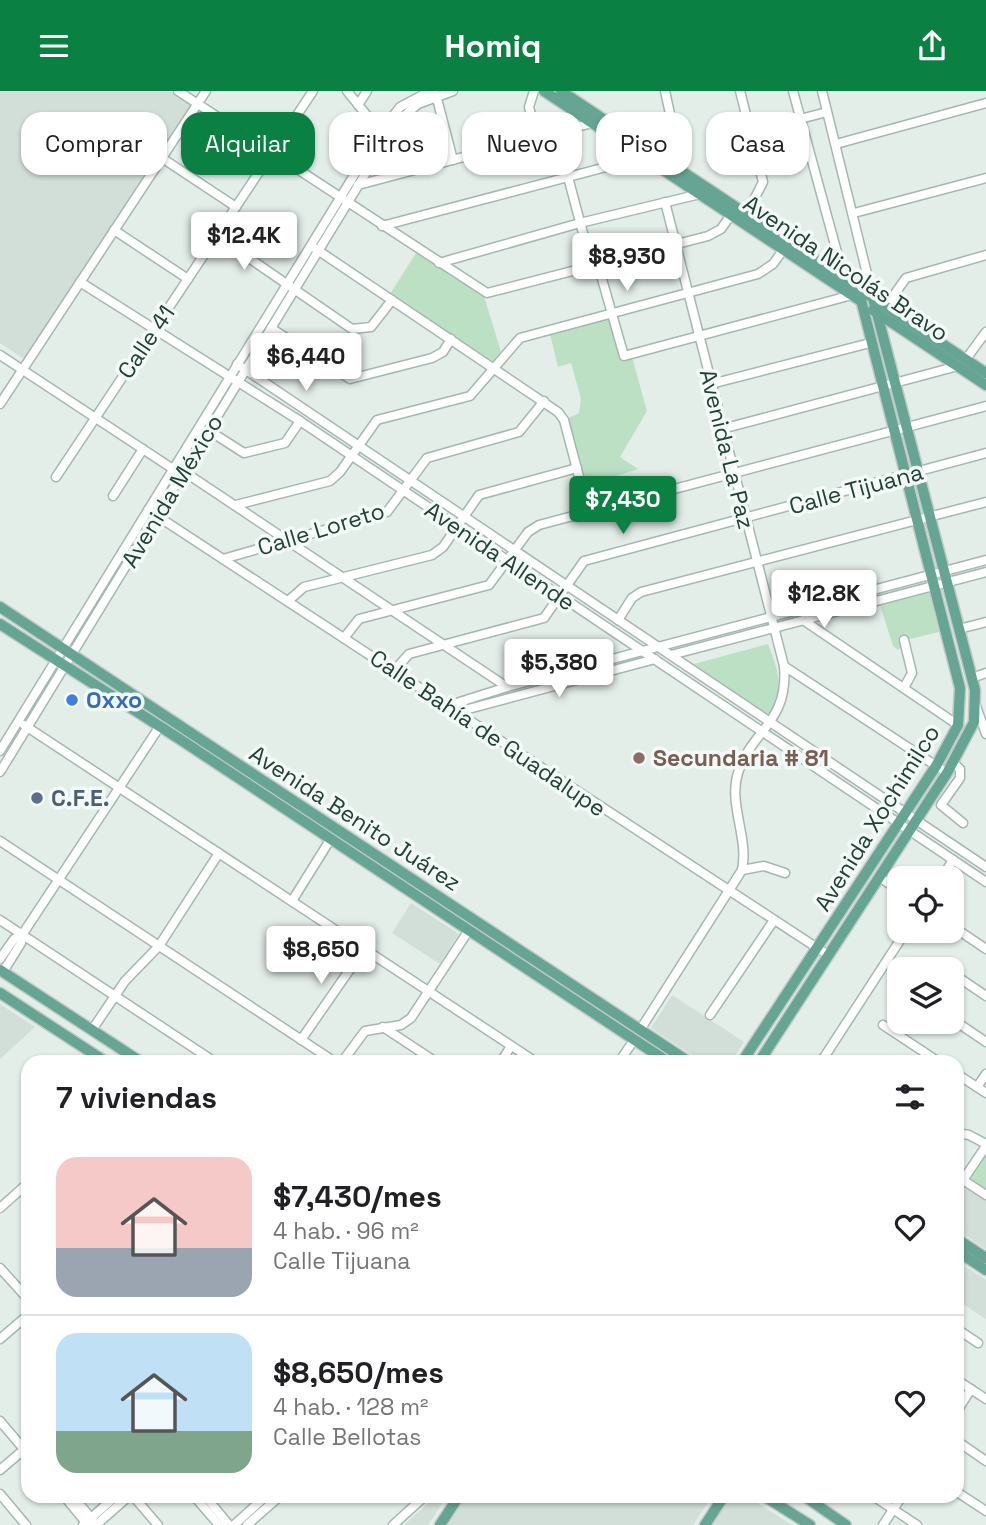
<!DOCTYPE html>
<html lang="es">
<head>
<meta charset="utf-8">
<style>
  body { margin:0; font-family:"Space Grotesk",sans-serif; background:#f2f2f2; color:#202124; height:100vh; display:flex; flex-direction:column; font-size:26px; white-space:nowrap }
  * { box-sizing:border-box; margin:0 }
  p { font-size:23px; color:#757577 }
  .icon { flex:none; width:38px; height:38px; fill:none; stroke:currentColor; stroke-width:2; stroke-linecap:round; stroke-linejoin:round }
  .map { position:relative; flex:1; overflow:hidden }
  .sheet { position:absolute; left:21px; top:964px; width:943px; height:448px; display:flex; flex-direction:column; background:#fff; border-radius:21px; box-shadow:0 2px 5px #0004 }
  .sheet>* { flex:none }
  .hud { position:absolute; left:21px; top:21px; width:945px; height:63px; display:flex; gap:14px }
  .tools { position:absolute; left:887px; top:775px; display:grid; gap:14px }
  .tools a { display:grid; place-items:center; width:77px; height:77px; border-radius:14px; background:#fff; box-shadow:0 2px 5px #0004; font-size:35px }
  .price { position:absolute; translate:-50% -60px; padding:0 16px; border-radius:7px; background:#fff; color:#222; font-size:23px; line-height:46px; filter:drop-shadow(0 2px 4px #0008) }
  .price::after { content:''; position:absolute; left:50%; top:42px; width:21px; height:16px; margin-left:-10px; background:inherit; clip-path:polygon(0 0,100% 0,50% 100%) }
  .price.current { background:#0b8043; color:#fff }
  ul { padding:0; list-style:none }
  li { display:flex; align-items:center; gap:21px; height:175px; padding:0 35px }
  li+li { border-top:2px solid #e0e0e0 }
  li span { display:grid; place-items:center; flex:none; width:196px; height:140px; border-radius:21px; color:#555 }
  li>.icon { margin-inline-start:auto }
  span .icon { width:84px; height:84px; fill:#fffc; stroke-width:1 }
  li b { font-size:30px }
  h2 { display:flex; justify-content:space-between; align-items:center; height:84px; padding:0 35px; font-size:30px }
  .pill { padding:0 24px; border-radius:21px; background:#fff; box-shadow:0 2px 5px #0004; font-size:24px; line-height:63px }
  .pill.current { background:#0b8043; color:#fff }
  header { display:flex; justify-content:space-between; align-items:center; height:91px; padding:0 35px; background:#0b8043; color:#fff; font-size:32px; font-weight:800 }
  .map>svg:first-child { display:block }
  .built { fill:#d2ded8 }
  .green { fill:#bce0c4 }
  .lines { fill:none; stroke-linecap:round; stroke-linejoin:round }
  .minor-casing { stroke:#a6b7b0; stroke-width:11 }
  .major-casing { stroke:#c1cac7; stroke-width:13 }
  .minor { stroke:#fff; stroke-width:8 }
  .major { stroke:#66a593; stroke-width:10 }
  .shop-dot { fill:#3f7fe0; stroke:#f4faf7; stroke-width:2.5 }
  .education-dot { fill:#8d6e63; stroke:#f4faf7; stroke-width:2.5 }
  .service-dot { fill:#5c6f8a; stroke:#f4faf7; stroke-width:2.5 }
  .labels { text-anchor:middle; stroke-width:7; stroke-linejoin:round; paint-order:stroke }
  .street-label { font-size:23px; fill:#224137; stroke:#f4faf7 }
  .shop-label { font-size:23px; font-weight:bold; fill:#366cbe; stroke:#f4faf7; text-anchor:start }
  .education-label { font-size:23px; font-weight:bold; fill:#785e54; stroke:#f4faf7; text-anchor:start }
  .service-label { font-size:23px; font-weight:bold; fill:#4e5e75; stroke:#f4faf7; text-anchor:start }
</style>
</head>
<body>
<header><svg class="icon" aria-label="menu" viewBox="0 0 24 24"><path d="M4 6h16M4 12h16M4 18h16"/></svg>Homiq<svg class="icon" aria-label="share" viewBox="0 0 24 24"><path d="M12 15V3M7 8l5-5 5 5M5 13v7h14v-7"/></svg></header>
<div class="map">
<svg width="986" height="1434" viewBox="0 0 986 1434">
  <rect width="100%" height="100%" fill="#e4eee9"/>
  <!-- built -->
  <g class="built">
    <polygon points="0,0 170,0 195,17 27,270 0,252"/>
    <polygon points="411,812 459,843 440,873 392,842"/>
    <polygon points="672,904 744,951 731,971 703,971 651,937"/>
    <polygon points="0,913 35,936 0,968"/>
    <polygon points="964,1095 986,1110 986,1158 957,1139 957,1106"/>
    <polygon points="957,1170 986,1189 986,1228 957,1209"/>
    <polygon points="436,1405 445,1408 428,1434 404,1434"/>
    <polygon points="467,1405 712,1405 693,1434 448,1434"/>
    <polygon points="728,1405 747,1405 792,1434 710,1434"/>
  </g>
  <!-- green -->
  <g class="green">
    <polygon points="418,159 483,202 501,261 494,271 390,203"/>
    <polygon points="609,222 621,268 632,266 647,320 620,366 638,378 585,395 568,327 579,322 581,308 571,272 558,276 549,239"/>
    <polygon points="929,501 939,541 906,549 898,559 893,555 880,514"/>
    <path d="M768 553C778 579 786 600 768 624L694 573Z"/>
    <polygon points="986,1061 986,1100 968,1088"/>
  </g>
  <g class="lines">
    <defs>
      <g id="minor">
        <polyline points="178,0 487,202 708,145 721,138 733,121"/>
        <polyline points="347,0 382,43"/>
        <polyline points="435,0 453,69"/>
        <polyline points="534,0 529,16 537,46"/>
        <polyline points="740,0 763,91 747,122"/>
        <polyline points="793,0 844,187"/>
        <polyline points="822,0 873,207"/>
        <polyline points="358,14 367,0"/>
        <polyline points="800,28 827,21"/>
        <polyline points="556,41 592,176"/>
        <polyline points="836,53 986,12"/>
        <polyline points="657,63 672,32 665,0"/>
        <polyline points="162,67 236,116"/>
        <polyline points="358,94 592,32"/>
        <polyline points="854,122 986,87"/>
        <polyline points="382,135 644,66"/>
        <polyline points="114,139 188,188"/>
        <polyline points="217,145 352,238 371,236 392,209"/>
        <polyline points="313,156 558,321 564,329 588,420"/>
        <polyline points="439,172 580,132 700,103"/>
        <polyline points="598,174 624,265 852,204"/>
        <polyline points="80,191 300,330 986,791"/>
        <polyline points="886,215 906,187 986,164"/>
        <polyline points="271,237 350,288 432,267 443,261 451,248"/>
        <polyline points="0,264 173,378 183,380 507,596"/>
        <polyline points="966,268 986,241"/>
        <polyline points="237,273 986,776"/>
        <polyline points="711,293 870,252"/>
        <polyline points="0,313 206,0"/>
        <polyline points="722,338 958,275"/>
        <polyline points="208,339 244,362 285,352 300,330"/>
        <polyline points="56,386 313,0"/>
        <polyline points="113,405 143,358"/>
        <polyline points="236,414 330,390 340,381 377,329 470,305 520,247 758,183 773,173 786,155"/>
        <polyline points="148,419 828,864"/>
        <polyline points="223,468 387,421 427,367 519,341 544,310"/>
        <polyline points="288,510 304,496 432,464 443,456 479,404 577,377"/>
        <polyline points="618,529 632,507 641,501 986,411"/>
        <polyline points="803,529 958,634"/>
        <polyline points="959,538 986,531"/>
        <polyline points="344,547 359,528 489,494 528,441 539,434 986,315"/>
        <polyline points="671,564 986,481"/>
        <polyline points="784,575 947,682"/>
        <polyline points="394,580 409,563 544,527 584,470 986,362"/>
        <polyline points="972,587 986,582"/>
        <polyline points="904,597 912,582 904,549"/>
        <polyline points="447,615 507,596 986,469"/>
        <polyline points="976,615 986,643"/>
        <polyline points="457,621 655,568"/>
        <polyline points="24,634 536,971"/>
        <polyline points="0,660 380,42 400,16 430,0"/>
        <polyline points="953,672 960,678 960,687 941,714 963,732"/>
        <polyline points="0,681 397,31 418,13 453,0"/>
        <polyline points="0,750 335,971"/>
        <polyline points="742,779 764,775 785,782"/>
        <polyline points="879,786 900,800"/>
        <polyline points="941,788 953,769"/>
        <polyline points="292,810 330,749"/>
        <polyline points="0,829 215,971"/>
        <polyline points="952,835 986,858"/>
        <polyline points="0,868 14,848 22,844"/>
        <polyline points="939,878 941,875 946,878"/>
        <polyline points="3,881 21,852 22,844 160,635"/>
        <polyline points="952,882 986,905"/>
        <polyline points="710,924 774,829"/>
        <polyline points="952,928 986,951"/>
        <polyline points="883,934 939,971"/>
        <polyline points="383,936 436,971"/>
        <polyline points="92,939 125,890 159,855 219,762"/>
        <path d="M640 939 742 779C749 747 728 713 738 682 751 639 789 632 784 575L665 111"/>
        <polyline points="301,949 364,858"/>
        <polyline points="342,971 365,940 401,934 411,927 469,839"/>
        <polyline points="501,971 511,955"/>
        <polyline points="619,971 634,949"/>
        <polyline points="821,971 906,840"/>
        <polyline points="957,983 986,1002"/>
        <polyline points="977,996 986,983"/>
        <polyline points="957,1042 969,1044 986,1053"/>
        <polyline points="963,1089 986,1104"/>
        <polyline points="957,1098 986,1055"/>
        <polyline points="0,1117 28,1092"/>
        <polyline points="0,1177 28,1208"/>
        <polyline points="957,1238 978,1252"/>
        <polyline points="0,1248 28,1224"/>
        <polyline points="957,1289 986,1308"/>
        <polyline points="957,1320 971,1298"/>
        <polyline points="0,1330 28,1363"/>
        <polyline points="957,1350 986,1370"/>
        <polyline points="0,1379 28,1355"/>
        <polyline points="957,1401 986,1420"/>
        <polyline points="0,1403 26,1434"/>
        <polyline points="64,1405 88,1434"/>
        <polyline points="72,1405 93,1429"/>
        <polyline points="133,1405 158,1434"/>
        <polyline points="194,1405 219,1434"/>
        <polyline points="205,1405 229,1434"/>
        <polyline points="873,1405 917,1434"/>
        <polyline points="83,1434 116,1405"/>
        <polyline points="96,1434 129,1405"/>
        <polyline points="234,1434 266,1405"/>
        <polyline points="247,1434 280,1405"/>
        <polyline points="393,1434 425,1405"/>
        <polyline points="883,1434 902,1405"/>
      </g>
      <g id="major">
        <polyline points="544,0 861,210"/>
        <polyline points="561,0 986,282"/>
        <polyline points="873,219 986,294"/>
        <polyline points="0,516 689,971"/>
        <polyline points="0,533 178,647 668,971"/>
        <polyline points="0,879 141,971"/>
        <polyline points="0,902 106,971"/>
        <polyline points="742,971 936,675 958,634 960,597 858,197"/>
        <polyline points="759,971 947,682 974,631 975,599 873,207"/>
        <polyline points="957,1148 986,1167"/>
        <polyline points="957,1160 986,1179"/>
        <polyline points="764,1405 810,1434"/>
        <polyline points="804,1405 846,1434"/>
        <polyline points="440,1434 459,1405"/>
        <polyline points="705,1434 724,1405"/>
      </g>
    </defs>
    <!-- minor casing -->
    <use href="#minor" class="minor-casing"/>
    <!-- major casing -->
    <use href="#major" class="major-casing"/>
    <!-- minor -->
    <use href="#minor" class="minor"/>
    <!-- major -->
    <use href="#major" class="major"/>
  </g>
  <!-- markers -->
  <circle class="shop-dot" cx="72" cy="609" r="7"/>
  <circle class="education-dot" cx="639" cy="667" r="7"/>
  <circle class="service-dot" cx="37" cy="707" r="7"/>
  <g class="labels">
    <!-- street labels -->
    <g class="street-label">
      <text transform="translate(846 177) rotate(34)" y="8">Avenida Nicolás Bravo</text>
      <text transform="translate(146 251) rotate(-56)" y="8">Calle 41</text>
      <text transform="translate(727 358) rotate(76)" y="8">Avenida La Paz</text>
      <text transform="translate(856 398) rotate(-15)" y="8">Calle Tijuana</text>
      <text transform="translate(172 400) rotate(-59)" y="8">Avenida México</text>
      <text transform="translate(321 438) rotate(-17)" y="8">Calle Loreto</text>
      <text transform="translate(500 465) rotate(34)" y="8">Avenida Allende</text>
      <text transform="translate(488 642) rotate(34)" y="8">Calle Bahía de Guadalupe</text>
      <text transform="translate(355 727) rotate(33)" y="8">Avenida Benito Juárez</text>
      <text transform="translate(877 727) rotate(-58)" y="8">Avenida Xochimilco</text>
    </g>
    <!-- shop labels -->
    <g class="shop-label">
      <text x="86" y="617">Oxxo</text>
    </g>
    <!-- education labels -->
    <g class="education-label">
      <text x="653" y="675">Secundaria # 81</text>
    </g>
    <!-- service labels -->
    <g class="service-label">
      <text x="51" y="715">C.F.E.</text>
    </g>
  </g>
</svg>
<div class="tools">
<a><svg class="icon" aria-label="locate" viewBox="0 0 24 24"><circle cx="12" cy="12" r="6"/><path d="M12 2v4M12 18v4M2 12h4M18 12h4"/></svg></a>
<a><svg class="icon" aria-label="layers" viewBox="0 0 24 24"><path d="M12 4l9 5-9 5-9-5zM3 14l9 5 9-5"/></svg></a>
</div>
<b class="price" style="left:244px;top:181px">$12.4K</b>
<b class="price" style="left:627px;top:202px">$8,930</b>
<b class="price" style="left:306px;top:302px">$6,440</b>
<b class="price current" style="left:623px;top:445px">$7,430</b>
<b class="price" style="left:824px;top:539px">$12.8K</b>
<b class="price" style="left:559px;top:608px">$5,380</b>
<b class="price" style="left:321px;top:895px">$8,650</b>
<div class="hud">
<a class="pill">Comprar</a>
<a class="pill current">Alquilar</a>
<a class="pill">Filtros</a>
<a class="pill">Nuevo</a>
<a class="pill">Piso</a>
<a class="pill">Casa</a>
</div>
<section class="sheet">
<h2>7 viviendas<svg class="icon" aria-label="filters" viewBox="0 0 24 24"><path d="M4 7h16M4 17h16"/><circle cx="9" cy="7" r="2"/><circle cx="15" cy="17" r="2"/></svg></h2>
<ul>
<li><span style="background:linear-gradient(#f6c9c9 65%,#9aa5b1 0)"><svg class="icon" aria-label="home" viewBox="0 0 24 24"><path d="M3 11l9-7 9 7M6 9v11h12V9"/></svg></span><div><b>$7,430/mes</b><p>4 hab. · 96 m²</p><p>Calle Tijuana</p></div><svg class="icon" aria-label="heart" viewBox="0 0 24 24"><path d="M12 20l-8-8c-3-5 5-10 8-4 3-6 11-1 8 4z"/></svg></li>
<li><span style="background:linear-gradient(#bfe0f5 70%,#7fa58c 0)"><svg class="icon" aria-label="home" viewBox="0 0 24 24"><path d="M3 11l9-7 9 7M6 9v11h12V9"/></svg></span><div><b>$8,650/mes</b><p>4 hab. · 128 m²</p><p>Calle Bellotas</p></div><svg class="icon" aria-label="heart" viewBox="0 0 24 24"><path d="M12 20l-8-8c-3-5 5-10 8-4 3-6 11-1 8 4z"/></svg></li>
</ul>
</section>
</div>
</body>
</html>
